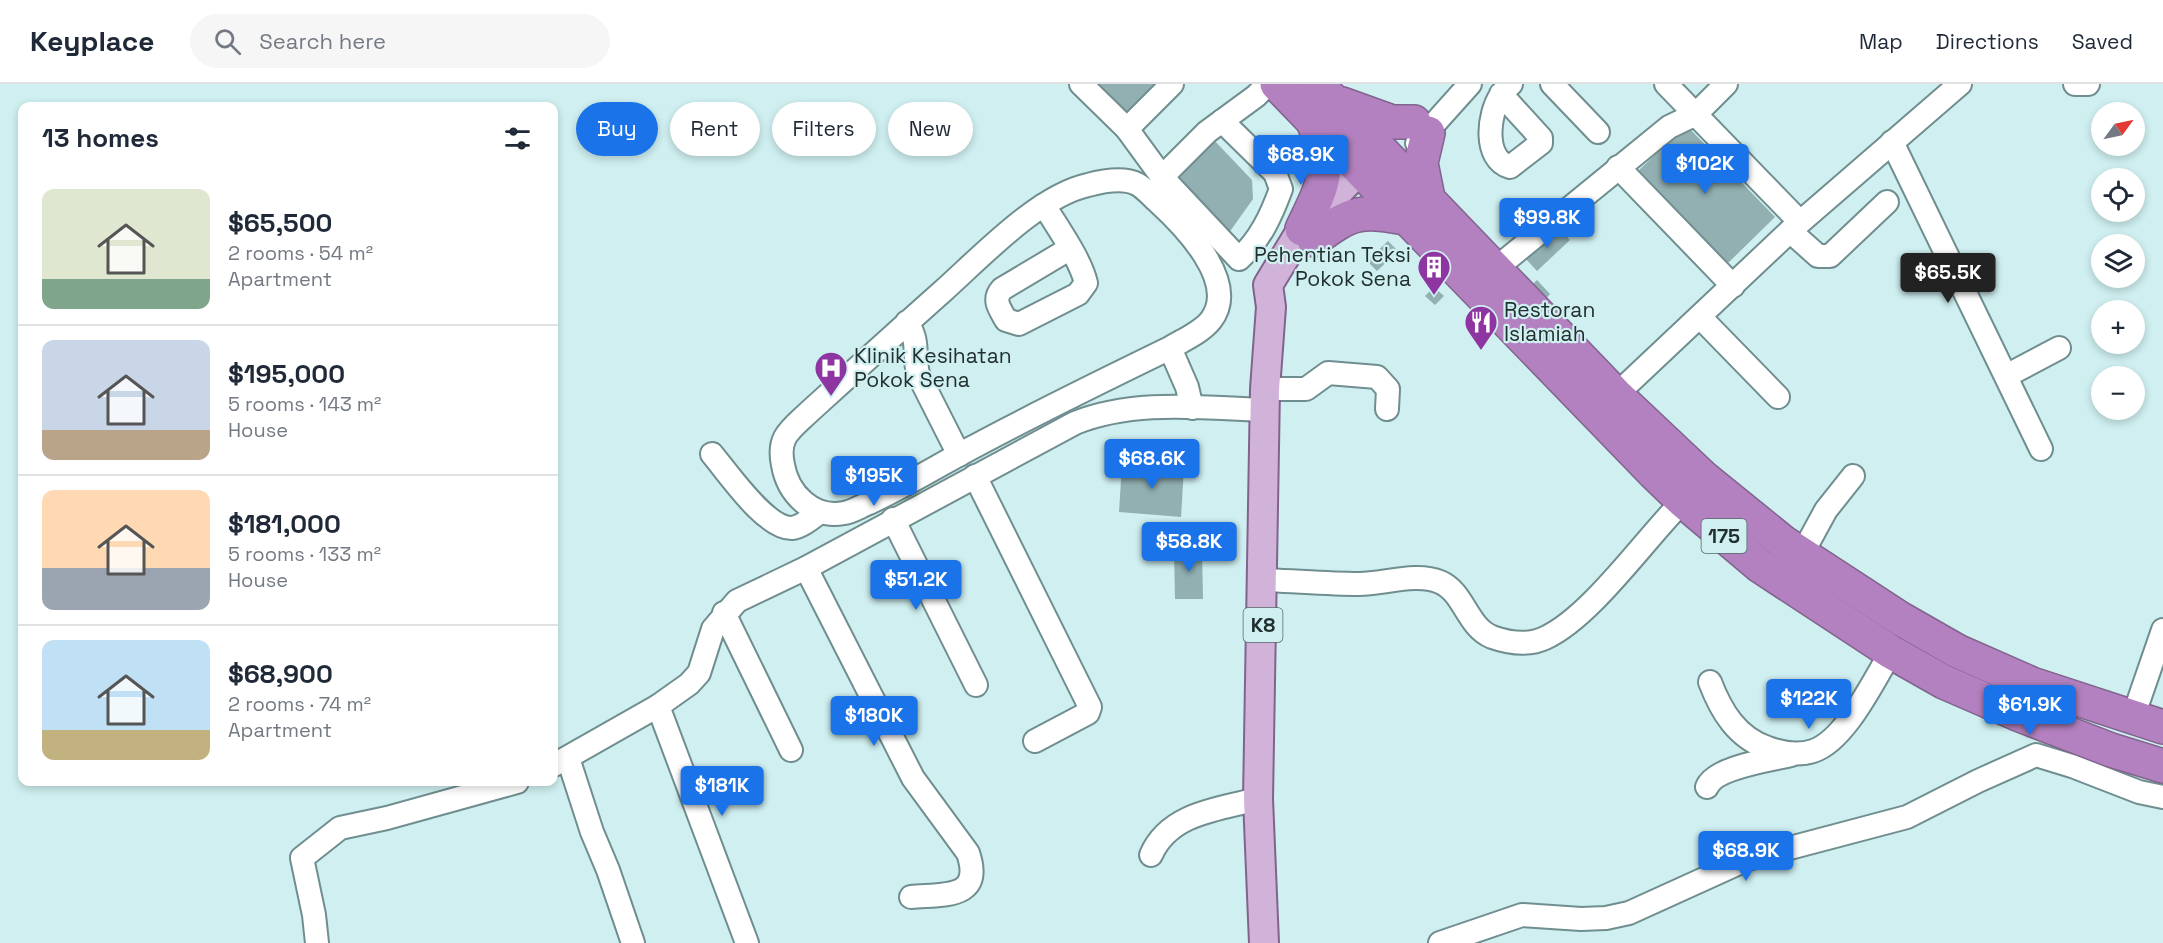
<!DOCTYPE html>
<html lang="en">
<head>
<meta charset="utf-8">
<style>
  body { margin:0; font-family:"Space Grotesk",sans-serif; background:#f6f6f7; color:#1f2937; height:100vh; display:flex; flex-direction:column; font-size:22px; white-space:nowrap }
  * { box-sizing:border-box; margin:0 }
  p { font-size:20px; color:#747a83 }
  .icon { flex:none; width:33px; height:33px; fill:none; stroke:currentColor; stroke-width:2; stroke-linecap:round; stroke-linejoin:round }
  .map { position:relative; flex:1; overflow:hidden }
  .details { position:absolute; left:18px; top:18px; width:540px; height:684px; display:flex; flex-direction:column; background:#fff; border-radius:12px; box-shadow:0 3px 9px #0003 }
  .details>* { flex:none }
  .hud { position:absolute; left:576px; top:18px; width:570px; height:54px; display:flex; gap:12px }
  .needle { width:39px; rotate:57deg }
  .buttons { position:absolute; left:2091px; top:18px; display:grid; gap:12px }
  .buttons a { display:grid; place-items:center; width:54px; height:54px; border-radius:50%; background:#fff; box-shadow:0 3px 9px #0003; font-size:30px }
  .price { position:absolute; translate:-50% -51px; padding:0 14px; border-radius:6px; background:#1a73e8; color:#fff; font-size:20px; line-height:39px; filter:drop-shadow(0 2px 3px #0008) }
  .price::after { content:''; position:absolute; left:50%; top:36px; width:18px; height:14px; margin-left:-9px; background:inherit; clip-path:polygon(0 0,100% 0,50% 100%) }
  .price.selected { background:#222; color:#fff }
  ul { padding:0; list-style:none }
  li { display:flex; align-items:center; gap:18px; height:150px; padding:0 24px }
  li+li { border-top:2px solid #e0e1e3 }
  li span { display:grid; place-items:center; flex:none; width:168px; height:120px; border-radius:12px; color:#555 }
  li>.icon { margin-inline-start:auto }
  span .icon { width:72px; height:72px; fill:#fffc; stroke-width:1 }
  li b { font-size:26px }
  h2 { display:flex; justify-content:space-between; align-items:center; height:72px; padding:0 24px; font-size:26px }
  .chip { padding:0 21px; border-radius:27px; background:#fff; box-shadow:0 3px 9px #0003; font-size:21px; line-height:54px }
  .chip.selected { background:#1a73e8; color:#fff }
  header { display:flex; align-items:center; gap:36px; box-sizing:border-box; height:84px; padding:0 30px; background:#fff; border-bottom:2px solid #e0e1e3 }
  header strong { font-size:28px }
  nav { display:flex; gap:33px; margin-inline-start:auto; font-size:21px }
  .search { width:420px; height:54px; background:#f6f6f7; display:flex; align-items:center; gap:15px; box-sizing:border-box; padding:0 21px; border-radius:33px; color:#747a83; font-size:22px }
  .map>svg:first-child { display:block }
  .building { fill:#92b0b2 }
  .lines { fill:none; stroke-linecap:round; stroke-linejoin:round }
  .minor-casing { stroke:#708e8f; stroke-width:26 }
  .major-casing { stroke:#80648d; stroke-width:32 }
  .highway-casing { stroke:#80648d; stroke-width:36 }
  .minor { stroke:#fff; stroke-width:22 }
  .major { stroke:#d1b3d9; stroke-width:28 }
  .highway { stroke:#b381bf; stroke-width:33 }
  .labels { text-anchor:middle; stroke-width:4.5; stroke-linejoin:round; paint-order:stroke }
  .shield { fill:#cfeff0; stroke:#566969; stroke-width:1.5 }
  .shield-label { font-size:20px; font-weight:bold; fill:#222f2f }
  .poi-label { font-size:21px; fill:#222f2f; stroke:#cfeff0; text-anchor:start }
</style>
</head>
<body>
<header>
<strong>Keyplace</strong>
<div class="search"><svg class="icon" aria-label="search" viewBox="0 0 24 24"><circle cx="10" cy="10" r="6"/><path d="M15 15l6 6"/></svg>Search here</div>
<nav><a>Map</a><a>Directions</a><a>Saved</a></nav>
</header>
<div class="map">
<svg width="2163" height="859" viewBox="0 0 2163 859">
  <rect width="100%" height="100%" fill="#cfeff0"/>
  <!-- building -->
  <g class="building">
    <polygon points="1086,0 1157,0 1120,35"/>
    <polygon points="1686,41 1775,133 1725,182 1635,90"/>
    <polygon points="1211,53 1252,96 1253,115 1226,153 1169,93"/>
    <polygon points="1558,143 1570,156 1537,187 1525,174"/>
    <polygon points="1388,157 1398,167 1377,187 1367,177"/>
    <polygon points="1537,196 1550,210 1545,216 1531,202"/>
    <polygon points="1434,203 1444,212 1435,221 1425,212"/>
    <polygon points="1122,380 1184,384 1181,433 1119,428"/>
    <polygon points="1182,460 1195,460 1195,467 1202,466 1203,515 1175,515 1174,467 1182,467"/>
  </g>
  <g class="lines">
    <defs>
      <g id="minor">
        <path d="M1081 0 1127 45 1162 93 1239 175C1260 156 1271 132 1281 105L1275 89 1222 37"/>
        <polyline points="1552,0 1598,48"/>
        <polyline points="1666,0 1800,138"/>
        <polyline points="2075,0 2088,0"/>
        <path d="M1501 10 1541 54V59L1510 83C1483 75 1488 30 1501 11 1503 7 1508 3 1511 0"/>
        <polyline points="1127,45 1172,0"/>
        <polyline points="1892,58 2041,365"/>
        <polyline points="1417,59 1470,0"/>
        <polyline points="1618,83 1733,202"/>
        <polyline points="1162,93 1207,48 1256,12 1268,0"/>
        <path d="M1044 121C1057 143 1080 174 1086 199L1078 210 1019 240 1006 236C1000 225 992 216 1002 205L1069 165"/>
        <polyline points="1790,147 1818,172 1830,172 1887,118"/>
        <polyline points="1495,185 1669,43 1696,30 1726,0"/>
        <polyline points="1700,233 1778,313"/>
        <path d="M907 238C920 259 913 268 918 290L959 371"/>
        <path d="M1170 264C1183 256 1202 248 1211 236 1240 198 1183 141 1158 118 1151 112 1145 104 1137 100 1123 93 1103 97 1088 101 1038 112 981 173 943 207 898 247 853 288 809 328 790 346 777 353 783 381 788 410 813 435 844 429 852 428 861 422 869 419 901 404 931 386 962 369 1030 332 1100 298 1170 264L1187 303 1192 324"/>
        <polyline points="2006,292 2059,264"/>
        <polyline points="1265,305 1306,305 1328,289 1377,293 1388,305 1387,325"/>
        <polyline points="1616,311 1790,147 1960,0"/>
        <path d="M712 370C728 389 766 445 792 444 801 443 812 434 820 428"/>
        <polyline points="975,392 1090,623 1088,629 1035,657"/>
        <polyline points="893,435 976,601"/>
        <polyline points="1802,470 1826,426 1853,392"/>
        <path d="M806 484 913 694 968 769C984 816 943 810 911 813"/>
        <path d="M1264 496C1295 497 1327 500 1359 500 1384 500 1416 488 1440 498 1464 508 1467 543 1492 553 1509 559 1528 562 1545 554 1591 533 1645 455 1683 417"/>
        <polyline points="724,529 791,666"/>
        <path d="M1710 598C1721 627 1737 654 1768 664 1782 669 1798 672 1813 667 1845 657 1874 596 1891 568"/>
        <polyline points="658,622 747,859"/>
        <polyline points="2133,633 2163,546"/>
        <polyline points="568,674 592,748 608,786 633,859"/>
        <path d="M554 681 658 622 689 600 699 589 713 545 737 517 806 484 1075 339C1135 315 1202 324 1266 326"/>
        <path d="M1707 703C1715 683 1770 676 1791 671"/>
        <path d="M1151 771C1169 729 1219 725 1258 715"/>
        <polyline points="317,859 314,831 302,774 340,744 387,734 517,698"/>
        <polyline points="1440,859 1522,831 1581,835 1606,834 1629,829 1748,775 1907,733 1978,697 2036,671 2072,682 2139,708 2163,713"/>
      </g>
      <polyline id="major" points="1264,859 1258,715 1265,305 1271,223 1268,201 1302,145 1374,71"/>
      <g id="highway">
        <polyline points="1277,0 1654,389 1683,417 1760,482 1891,568 1944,598 2020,631 2111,666 2163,682"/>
        <polyline points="1317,0 1616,311 1704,394 1783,458 1901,535 1957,567 2032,600 2163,643"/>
        <polyline points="1342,20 1392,38 1414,38"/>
        <polyline points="1428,49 1421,79 1429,119"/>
        <path d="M1302 145C1322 103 1333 87 1314 40"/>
        <path d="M1314 156C1353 126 1362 126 1410 135"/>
      </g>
    </defs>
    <!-- minor casing -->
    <use href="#minor" class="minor-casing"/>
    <!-- major casing -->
    <use href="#major" class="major-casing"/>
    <!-- highway casing -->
    <use href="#highway" class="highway-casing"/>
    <!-- minor -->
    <use href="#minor" class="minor"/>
    <!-- major -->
    <use href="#major" class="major"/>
    <!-- highway -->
    <use href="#highway" class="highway"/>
  </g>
  <!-- icons -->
  <defs>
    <symbol id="building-pin" viewBox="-11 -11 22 30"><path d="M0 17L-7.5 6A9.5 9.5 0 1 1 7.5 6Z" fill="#8e35a1" stroke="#cfeff0"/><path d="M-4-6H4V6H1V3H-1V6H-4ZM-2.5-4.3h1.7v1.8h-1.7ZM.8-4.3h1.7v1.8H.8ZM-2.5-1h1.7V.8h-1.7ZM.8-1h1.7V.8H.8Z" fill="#fff"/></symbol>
    <symbol id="restaurant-pin" viewBox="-11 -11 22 30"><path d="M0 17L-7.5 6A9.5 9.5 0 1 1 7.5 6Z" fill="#8e35a1" stroke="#cfeff0"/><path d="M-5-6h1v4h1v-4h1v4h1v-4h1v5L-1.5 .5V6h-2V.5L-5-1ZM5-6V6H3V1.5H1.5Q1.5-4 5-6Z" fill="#fff"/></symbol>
    <symbol id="hospital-pin" viewBox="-11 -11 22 30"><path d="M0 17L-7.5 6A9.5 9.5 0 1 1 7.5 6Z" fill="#8e35a1" stroke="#cfeff0"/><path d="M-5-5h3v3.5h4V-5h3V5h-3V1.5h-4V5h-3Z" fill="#fff"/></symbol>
  </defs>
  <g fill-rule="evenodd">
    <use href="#building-pin" x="1415" y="164" width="38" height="52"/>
    <use href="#restaurant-pin" x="1462" y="219" width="38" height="52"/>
    <use href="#hospital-pin" x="812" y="265" width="38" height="52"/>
  </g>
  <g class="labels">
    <!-- shield labels -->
    <g class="shield">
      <rect x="1701.5" y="435" width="45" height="34" rx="4.5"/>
      <rect x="1243.5" y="524" width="39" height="34" rx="4.5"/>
    </g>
    <g class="shield-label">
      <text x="1724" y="459">175</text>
      <text x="1263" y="548">K8</text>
    </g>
    <!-- poi labels -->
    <g class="poi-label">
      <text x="1411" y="178" text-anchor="end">Pehentian Teksi<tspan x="1411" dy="24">Pokok Sena</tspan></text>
      <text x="1504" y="233">Restoran<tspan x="1504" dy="24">Islamiah</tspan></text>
      <text x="854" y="279">Klinik Kesihatan<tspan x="854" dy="24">Pokok Sena</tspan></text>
    </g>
  </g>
</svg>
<div class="buttons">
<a><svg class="needle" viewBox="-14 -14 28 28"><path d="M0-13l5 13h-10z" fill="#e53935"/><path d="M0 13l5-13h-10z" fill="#747a83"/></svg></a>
<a><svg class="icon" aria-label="locate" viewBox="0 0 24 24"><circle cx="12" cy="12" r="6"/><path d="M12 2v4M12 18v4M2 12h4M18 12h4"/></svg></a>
<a><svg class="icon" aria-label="layers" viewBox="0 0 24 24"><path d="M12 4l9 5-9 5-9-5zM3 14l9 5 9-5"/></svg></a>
<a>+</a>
<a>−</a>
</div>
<b class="price" style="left:1301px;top:102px">$68.9K</b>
<b class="price" style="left:1705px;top:111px">$102K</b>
<b class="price" style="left:1547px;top:165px">$99.8K</b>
<b class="price selected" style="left:1948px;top:220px">$65.5K</b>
<b class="price" style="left:1152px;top:406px">$68.6K</b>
<b class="price" style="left:874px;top:423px">$195K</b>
<b class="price" style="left:1189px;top:489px">$58.8K</b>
<b class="price" style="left:916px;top:527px">$51.2K</b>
<b class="price" style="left:1809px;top:646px">$122K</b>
<b class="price" style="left:2030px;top:652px">$61.9K</b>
<b class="price" style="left:874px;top:663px">$180K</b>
<b class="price" style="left:722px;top:733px">$181K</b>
<b class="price" style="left:1746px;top:798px">$68.9K</b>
<div class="hud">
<a class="chip selected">Buy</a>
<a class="chip">Rent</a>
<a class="chip">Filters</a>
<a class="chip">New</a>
</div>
<section class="details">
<h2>13 homes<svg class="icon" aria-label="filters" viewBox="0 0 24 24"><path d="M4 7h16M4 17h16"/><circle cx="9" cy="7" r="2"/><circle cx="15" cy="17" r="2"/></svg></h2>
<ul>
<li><span style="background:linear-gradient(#dfe7d0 75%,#7fa58c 0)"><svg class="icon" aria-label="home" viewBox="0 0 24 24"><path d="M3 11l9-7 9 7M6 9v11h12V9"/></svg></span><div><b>$65,500</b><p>2 rooms · 54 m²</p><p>Apartment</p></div></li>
<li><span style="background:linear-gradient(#c9d6e8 75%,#b9a48a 0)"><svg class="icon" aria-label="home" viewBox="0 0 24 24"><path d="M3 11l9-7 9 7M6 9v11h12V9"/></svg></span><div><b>$195,000</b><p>5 rooms · 143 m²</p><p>House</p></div></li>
<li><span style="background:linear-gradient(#ffd9b3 65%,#9aa5b1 0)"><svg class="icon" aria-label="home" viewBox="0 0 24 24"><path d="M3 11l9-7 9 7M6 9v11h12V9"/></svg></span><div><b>$181,000</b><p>5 rooms · 133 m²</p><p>House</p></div></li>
<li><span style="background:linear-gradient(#bfe0f5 75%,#c2b280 0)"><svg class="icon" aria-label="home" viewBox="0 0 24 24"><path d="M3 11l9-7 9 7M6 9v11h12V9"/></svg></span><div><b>$68,900</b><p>2 rooms · 74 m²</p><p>Apartment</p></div></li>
</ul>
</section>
</div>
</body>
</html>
